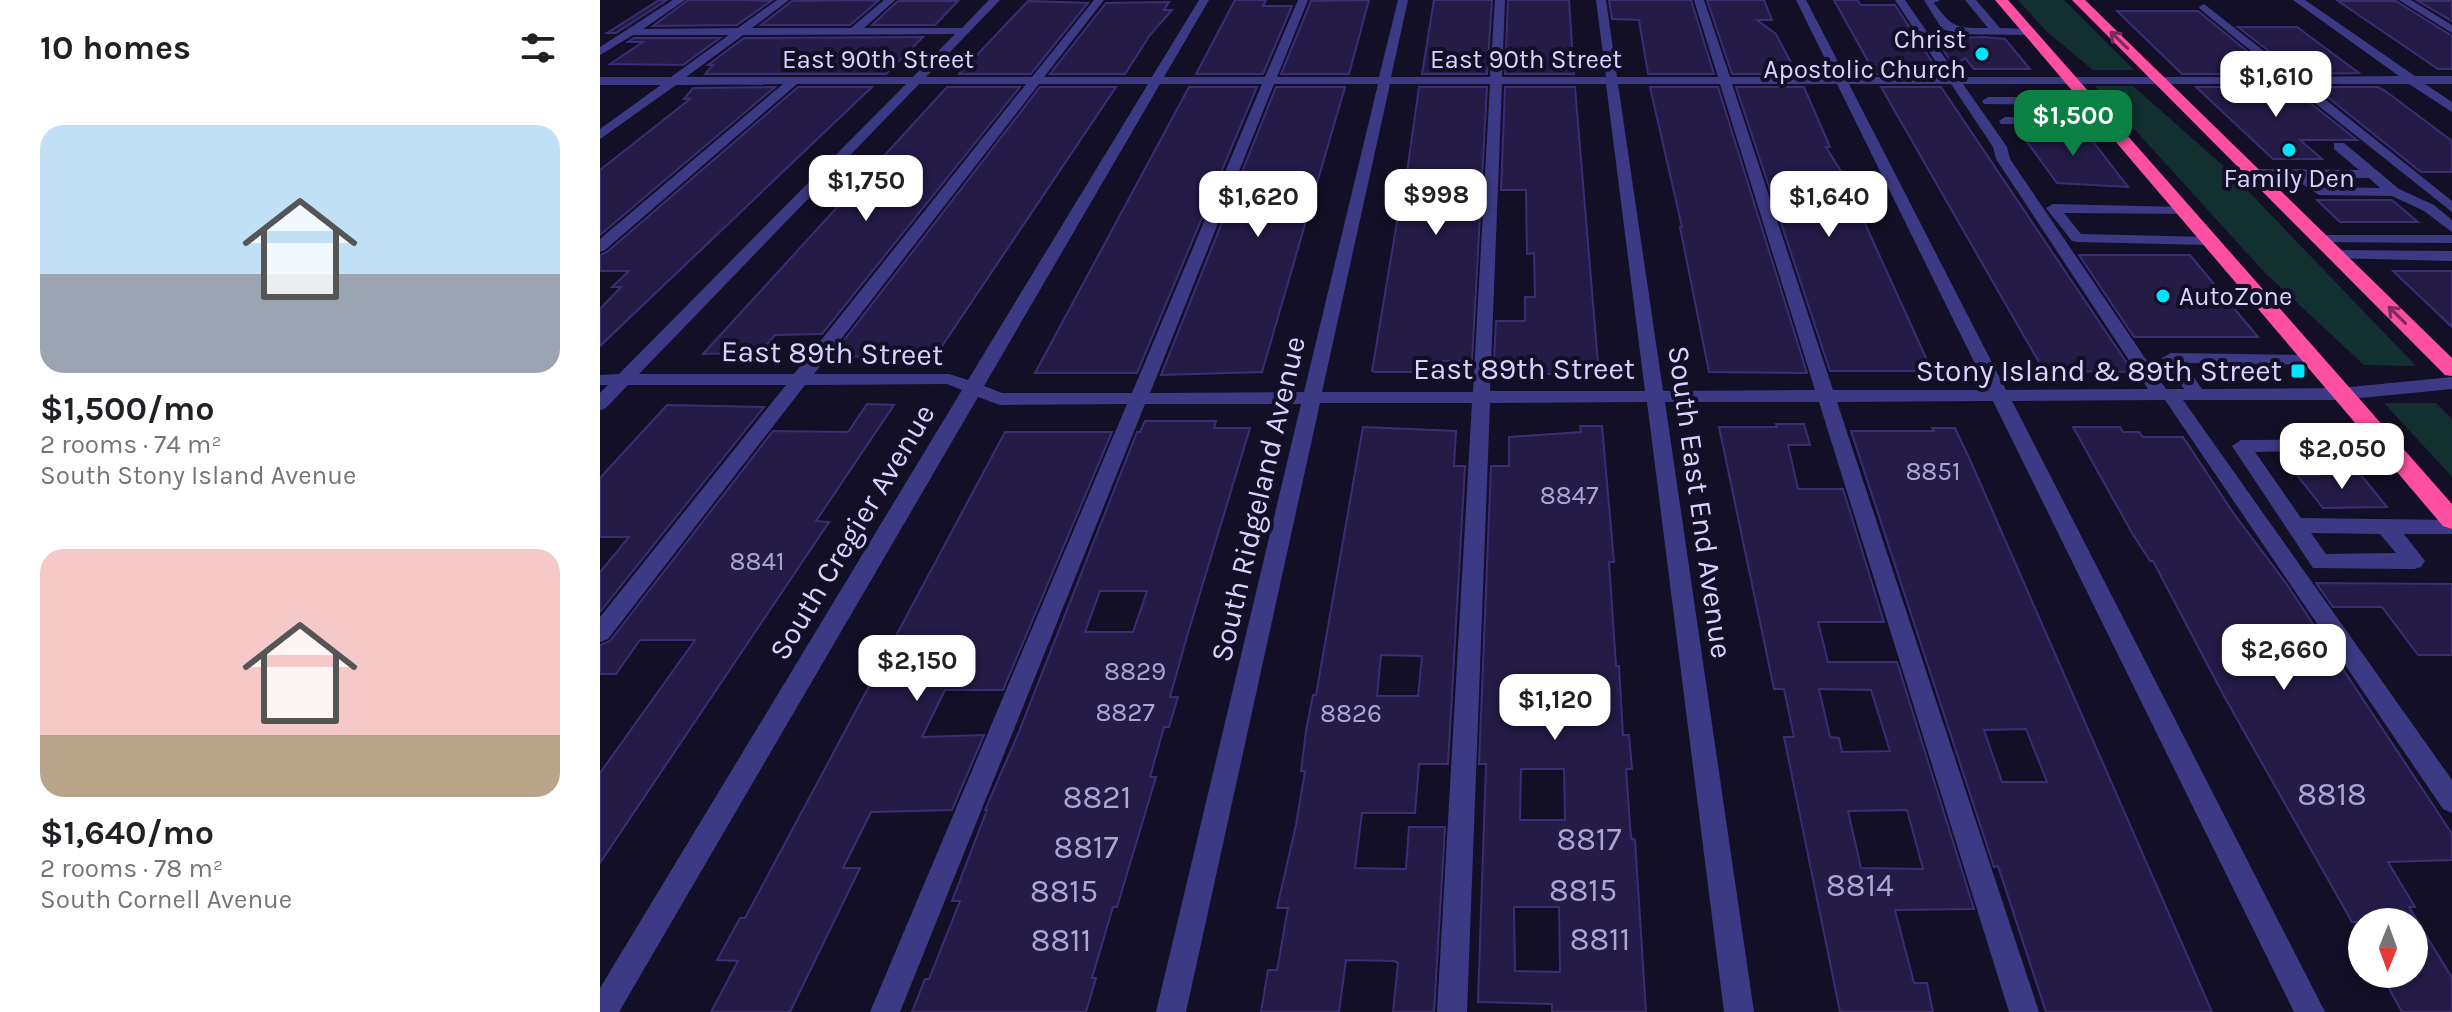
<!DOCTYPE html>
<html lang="en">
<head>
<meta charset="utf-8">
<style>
  body { margin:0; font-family:Karla,sans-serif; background:#f2f2f2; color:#202124; height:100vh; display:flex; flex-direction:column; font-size:30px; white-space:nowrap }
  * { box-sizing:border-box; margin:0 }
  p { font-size:26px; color:#757577 }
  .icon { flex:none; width:44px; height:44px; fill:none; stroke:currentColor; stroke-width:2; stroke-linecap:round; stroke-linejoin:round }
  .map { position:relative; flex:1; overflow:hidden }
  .panel { display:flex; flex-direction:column; background:#fff; width:600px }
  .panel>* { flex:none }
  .needle { width:52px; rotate:181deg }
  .controls { position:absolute; left:1748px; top:908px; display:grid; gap:16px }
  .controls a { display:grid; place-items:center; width:80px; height:80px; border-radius:50%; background:#fff; box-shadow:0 4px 12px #0003; font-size:40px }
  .price { position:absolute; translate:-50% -68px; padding:0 18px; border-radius:16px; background:#fff; color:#222; font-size:26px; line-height:52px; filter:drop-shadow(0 2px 4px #0008) }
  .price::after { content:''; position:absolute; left:50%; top:48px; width:24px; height:18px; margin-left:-12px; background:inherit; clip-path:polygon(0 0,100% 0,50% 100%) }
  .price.active { background:#0b8043; color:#fff }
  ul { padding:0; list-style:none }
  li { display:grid; align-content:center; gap:16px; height:424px; padding:0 40px }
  li span { display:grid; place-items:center; height:248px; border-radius:24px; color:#555 }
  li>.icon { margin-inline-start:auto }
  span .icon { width:144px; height:144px; fill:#fffc; stroke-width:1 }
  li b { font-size:34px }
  h2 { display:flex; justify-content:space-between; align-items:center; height:96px; padding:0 40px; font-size:34px }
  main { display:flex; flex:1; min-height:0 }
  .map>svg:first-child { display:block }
  .green { fill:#12302f }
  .building { fill:#241b47; stroke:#3b2d73; stroke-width:2; fill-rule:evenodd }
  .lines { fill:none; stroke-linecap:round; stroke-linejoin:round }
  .minor { fill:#3d3a85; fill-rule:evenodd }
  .highway { fill:#ff4fa3; fill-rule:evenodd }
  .oneway { stroke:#7d2c5e }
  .poi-dot { fill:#00e5ff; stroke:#130f26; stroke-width:3 }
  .labels { text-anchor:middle; stroke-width:8; stroke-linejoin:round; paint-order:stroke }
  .far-poi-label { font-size:26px; fill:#d9d4ff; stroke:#130f26; text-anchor:end }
  .far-street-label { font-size:26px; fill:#d9d4ff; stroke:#130f26 }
  .number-label { font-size:26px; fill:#aca6d1 }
  .street-label { font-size:30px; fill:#d9d4ff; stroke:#130f26 }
  .poi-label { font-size:30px; fill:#d9d4ff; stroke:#130f26; text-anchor:end }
  .near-number-label { font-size:32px; fill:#aca6d1 }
</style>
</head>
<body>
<main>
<section class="panel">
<h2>10 homes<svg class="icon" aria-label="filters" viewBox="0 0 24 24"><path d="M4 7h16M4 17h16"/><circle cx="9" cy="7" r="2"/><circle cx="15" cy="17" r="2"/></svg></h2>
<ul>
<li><span style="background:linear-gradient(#bfe0f5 60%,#9aa5b1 0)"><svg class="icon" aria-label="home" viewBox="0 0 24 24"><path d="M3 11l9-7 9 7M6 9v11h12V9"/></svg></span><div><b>$1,500/mo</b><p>2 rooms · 74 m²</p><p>South Stony Island Avenue</p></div></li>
<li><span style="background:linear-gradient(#f6c9c9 75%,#b9a48a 0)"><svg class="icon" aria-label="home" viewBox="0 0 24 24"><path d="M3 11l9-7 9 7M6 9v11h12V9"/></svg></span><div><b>$1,640/mo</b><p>2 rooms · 78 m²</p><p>South Cornell Avenue</p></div></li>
</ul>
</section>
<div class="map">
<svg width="1852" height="1012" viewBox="0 0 1852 1012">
  <rect width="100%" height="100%" fill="#130f26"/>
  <!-- green -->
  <g class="green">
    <polygon points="1418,0 1464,0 1534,70 1493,70 1445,30"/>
    <polygon points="1495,86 1533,86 1629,171 1816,366 1764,365 1665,273"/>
    <polygon points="1784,403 1836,403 1852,419 1852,477"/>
  </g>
  <!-- building -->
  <g class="building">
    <polygon points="59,0 67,0 16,33 7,33"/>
    <polygon points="88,0 142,0 171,1 137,25 53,26"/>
    <polygon points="263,0 278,1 250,25 161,25 192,1"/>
    <polygon points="635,0 666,0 663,6 692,6 663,74 596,74"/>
    <polygon points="769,0 749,74 681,74 711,1"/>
    <polygon points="834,0 892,0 887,74 822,74"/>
    <polygon points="908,0 969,0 974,74 905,74"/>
    <polygon points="1009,0 1091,0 1114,74 1048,74 1039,20 1012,19"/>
    <polygon points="1107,0 1164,0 1172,20 1157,20 1176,34 1197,74 1132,74"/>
    <polygon points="1234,0 1257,0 1261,5 1295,5 1340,74 1275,74"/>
    <polygon points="298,1 358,1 335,25 272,25"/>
    <polygon points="428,1 488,3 431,74 359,74"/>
    <polygon points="1738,1 1796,1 1852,36 1852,69 1838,69"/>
    <polygon points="1818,1 1852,1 1852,21"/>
    <polygon points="569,2 564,10 572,10 550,35 525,74 450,74 506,3"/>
    <polygon points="1517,11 1598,11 1675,74 1582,74"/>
    <polygon points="1638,27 1697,27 1759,73 1698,74"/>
    <polygon points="323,37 286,74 105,74 113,65 108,65 144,38"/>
    <polygon points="1383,37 1405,39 1430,69 1374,69 1365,58 1354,66 1336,39"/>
    <polygon points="34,38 120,38 83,65 10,64 43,42 28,42"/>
    <polygon points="175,87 0,235 0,170 90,99 84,99 93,88"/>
    <polygon points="198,87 272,87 0,346 0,309 21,287 12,287 29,271 0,271 0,255 7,252"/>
    <polygon points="347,87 420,87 222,334 175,335 164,348 146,348 142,353 103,354"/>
    <polygon points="440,87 516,87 336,355 231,357"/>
    <polygon points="589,87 657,87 537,373 435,373"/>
    <polygon points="676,87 745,87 662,372 561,375"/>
    <polygon points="819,87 887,87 872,361 832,361 831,372 775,372 772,371 799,210 802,208"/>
    <polygon points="905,87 975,87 999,375 899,373 899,361 894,361 896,321 925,321 925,297 935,297 934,253 927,254 926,190 901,190"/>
    <polygon points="1050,87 1118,87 1207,373 1109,372 1080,227 1082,227"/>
    <polygon points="1136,87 1204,87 1230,147 1226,147 1242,173 1332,371 1230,371"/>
    <polygon points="1281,87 1341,87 1533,372 1444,371"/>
    <polygon points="1596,87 1690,87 1757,140 1700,140 1722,159 1673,159"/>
    <polygon points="1715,87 1778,87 1784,90 1852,141 1852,172 1821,172"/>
    <polygon points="1419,131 1485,131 1528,187 1457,183"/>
    <polygon points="1717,200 1792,200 1818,222 1740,222"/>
    <polygon points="1479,255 1590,255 1658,337 1534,337"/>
    <polygon points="1793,271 1852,271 1852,327"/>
    <polygon points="267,404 294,405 216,521 229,522 0,863 0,773 95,640 40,640 16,674 0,674 0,645 10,641 173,431 248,432"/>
    <polygon points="67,405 164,407 0,612 0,572 29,537 0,537 0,478"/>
    <path d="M545 421H616L614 428H650L588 633 570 697H578L569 727H564L550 777H556L517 907H513L492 978H496L486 1012H312L325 979H329L360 901H352L387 810H385L418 734 537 432H540ZM500 591H547L533 632H485Z"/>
    <path d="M1176 424H1204L1210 445H1188L1198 489H1243L1284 622H1218L1228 662H1297L1374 909 1295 910 1314 983H1327L1333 1012H1240L1184 737H1194L1184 689H1174L1119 427H1177ZM1219 689 1271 690 1290 751 1242 752 1239 738 1230 737ZM1307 810 1323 869 1261 868 1248 811Z"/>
    <path d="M980 426H1002L1014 562H1009L1016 666H1019L1023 735H1029L1032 769H1026L1031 838 1035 840 1046 1012H952V1004L878 1002 886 764H879L891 466H909V437L981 432ZM921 769H964L965 820H920ZM914 907H959L960 972 915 971Z"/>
    <path d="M763 427 856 431 854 466H865L848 764H819L815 813H762L755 868 806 869 809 827H845L834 1012H793L798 963 794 961 746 960 739 1012H661L668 970H677L688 908H677L696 825 705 771H701L706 731 713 695H716ZM781 655 822 656 818 696H777Z"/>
    <polygon points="1473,427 1520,427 1523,432 1539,432 1543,437 1583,437 1634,514 1686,583 1833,805 1852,834 1852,860 1788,862 1815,907 1809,907 1852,978 1852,1012 1802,1012 1781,974 1814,974 1814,922 1752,922 1624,696 1553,561 1550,561 1532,533"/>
    <path d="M1332 428H1355L1371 462 1612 1012H1446L1398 866 1394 867 1251 431H1334ZM1426 729 1447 782H1402L1384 730Z"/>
    <polygon points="405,432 512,432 403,690 345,690 322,737 384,735 352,810 271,812 243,868 260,868 190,1012 111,1012 138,961 117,960 140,918 145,918"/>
    <polygon points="1717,471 1761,475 1787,507 1723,508 1697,475 1720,475"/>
    <polygon points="1716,583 1852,584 1852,655 1818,655 1782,607 1733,607"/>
  </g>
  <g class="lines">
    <!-- minor -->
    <g class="minor">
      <path d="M73 0H85L43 29 138 28 177 0H189L152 28H251L284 0H295L264 28H362L389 0H400L326 77H432L494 0H504L444 77H552L599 0H609L564 77H665L698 0H708L677 77H779L798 0H808L791 77H890L895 0H905L902 77H1006L996 0H1006L1017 77H1118L1094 0H1104L1130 77H1234L1196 0H1206L1246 77H1346L1295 0H1305L1358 77H1683L1600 9 1599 7 1604 4 1697 77 1799 76 1693 0H1705L1815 76H1852V84H1825L1852 102V112L1809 84H1706L1852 201V212L1691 84H1363L1407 147 1410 159 1566 389H1584L1562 358 1571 353 1710 355 1719 360 1710 365 1584 363 1602 389 1740 388 1852 377V389L1740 400H1583L1852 780V813L1843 809 1565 400 1412 401 1725 1012H1694L1393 401 1237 402 1439 1012H1409L1219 402H1065L1154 1012H1124L1047 402 890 403 867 1012H837L872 403H720L586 1012H556L701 404H545L300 1012H270L527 404 400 405 378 397 19 1012H0V988L362 390 347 384 205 385 8 639 0 642V617L186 385H28L6 408 0 410V393L8 385H0V375L19 374 306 84H197L5 250 0 252V239L183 84 76 85 0 139V129L61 85H0V77H71L129 35H33L0 55V47ZM355 34 313 77H86L143 35ZM319 84H426L194 374H39ZM439 84H548L368 380 349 374H214ZM560 84H662L532 393H402L384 386ZM674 84H778L704 392 550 393ZM790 84H890L873 392H722ZM902 84H1006L1045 391H890ZM1018 84H1120L1215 390 1063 391ZM1132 84H1237L1388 390H1233ZM1249 84H1351L1393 147 1396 159 1548 389 1406 390Z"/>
      <path d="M1324 0H1340L1334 3C1353 29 1357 28 1388 28L1365 0H1376L1400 28 1429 29 1434 32 1429 35 1359 34 1342 29Z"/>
      <polygon points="1799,0 1811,0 1852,25 1852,33"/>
      <polygon points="1388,97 1489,97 1495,101 1489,105 1384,104 1382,101"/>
      <polygon points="1405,117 1506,117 1512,121 1506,125 1401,124 1399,121"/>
      <path d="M1734 143H1744L1799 189 1834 205 1852 220V232L1824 211 1792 196 1719 195 1692 177H1653L1646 173 1653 169 1759 170 1734 149ZM1710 178H1769L1780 188 1722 187Z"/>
      <polygon points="1453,204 1583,207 1588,208 1588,214 1464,213 1481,234 1609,237 1616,241 1609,245 1477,242 1472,241 1446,208"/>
      <polygon points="1720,235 1852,235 1852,243 1715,242 1713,239"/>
      <polygon points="1736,250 1852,251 1852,261 1731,258 1731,252"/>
      <path d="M1785 439 1792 441 1794 445 1792 449 1655 452 1701 518 1852 520V534H1804L1825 561 1821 567 1814 569 1713 568 1632 446 1641 440ZM1711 533 1780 534 1796 553 1726 554Z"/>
    </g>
    <!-- highway -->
    <g class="highway">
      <polygon points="1395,0 1408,0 1852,504 1852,529 1843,526"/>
      <polygon points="1472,0 1485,0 1852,358 1852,376 1845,375"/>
    </g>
  </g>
  <!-- one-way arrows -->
  <defs><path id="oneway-shaft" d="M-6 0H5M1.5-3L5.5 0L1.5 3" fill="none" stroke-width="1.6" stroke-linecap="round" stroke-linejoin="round" transform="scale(2)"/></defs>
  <g class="oneway">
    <use href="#oneway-shaft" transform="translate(1519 40) rotate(-136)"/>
    <use href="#oneway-shaft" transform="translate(1797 315) rotate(-135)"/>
  </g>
  <!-- markers -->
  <g class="poi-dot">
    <circle cx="1382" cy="54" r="8"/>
    <circle cx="1689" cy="150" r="8"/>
    <circle cx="1563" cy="296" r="8"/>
    <rect x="1690" y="363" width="16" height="16" rx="4"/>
  </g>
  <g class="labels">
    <!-- far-poi labels -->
    <g class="far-poi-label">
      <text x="1366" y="48">Christ<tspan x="1366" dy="30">Apostolic Church</tspan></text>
      <text x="1689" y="187" text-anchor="middle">Family Den</text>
      <text x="1579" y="305" text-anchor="start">AutoZone</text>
    </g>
    <!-- far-street labels -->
    <g class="far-street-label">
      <text x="278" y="68">East 90th Street</text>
      <text x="926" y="68">East 90th Street</text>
    </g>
    <!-- number labels -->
    <g class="number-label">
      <text x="1333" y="480">8851</text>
      <text x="969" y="504">8847</text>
      <text x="157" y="570">8841</text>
      <text x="535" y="680">8829</text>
      <text x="525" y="721">8827</text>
      <text x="751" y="722">8826</text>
    </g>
    <!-- street labels -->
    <g class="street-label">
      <text transform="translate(232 353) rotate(1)" y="10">East 89th Street</text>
      <text x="924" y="379">East 89th Street</text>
      <text transform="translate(658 499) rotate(-77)" y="10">South Ridgeland Avenue</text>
      <text transform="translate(1100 502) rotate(82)" y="10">South East End Avenue</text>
      <text transform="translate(252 532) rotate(-59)" y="10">South Cregier Avenue</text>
    </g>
    <!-- poi labels -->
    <g class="poi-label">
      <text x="1682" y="381">Stony Island &amp; 89th Street</text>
    </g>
    <!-- near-number labels -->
    <g class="near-number-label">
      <text x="1732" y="805">8818</text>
      <text x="497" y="808">8821</text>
      <text x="989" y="850">8817</text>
      <text x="486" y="858">8817</text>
      <text x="1260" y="896">8814</text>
      <text x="983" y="901">8815</text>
      <text x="464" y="902">8815</text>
      <text x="1000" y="950">8811</text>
      <text x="461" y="951">8811</text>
    </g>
  </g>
</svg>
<div class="controls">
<a><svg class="needle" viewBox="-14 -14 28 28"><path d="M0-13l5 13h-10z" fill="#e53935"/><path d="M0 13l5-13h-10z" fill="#757577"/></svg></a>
</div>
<b class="price" style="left:1676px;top:119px">$1,610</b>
<b class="price active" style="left:1473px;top:158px">$1,500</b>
<b class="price" style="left:266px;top:223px">$1,750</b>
<b class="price" style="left:836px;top:237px">$998</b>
<b class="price" style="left:658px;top:239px">$1,620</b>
<b class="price" style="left:1229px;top:239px">$1,640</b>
<b class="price" style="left:1742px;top:491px">$2,050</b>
<b class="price" style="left:1684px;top:692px">$2,660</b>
<b class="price" style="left:317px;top:703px">$2,150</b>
<b class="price" style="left:955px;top:742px">$1,120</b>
</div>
</main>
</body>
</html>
